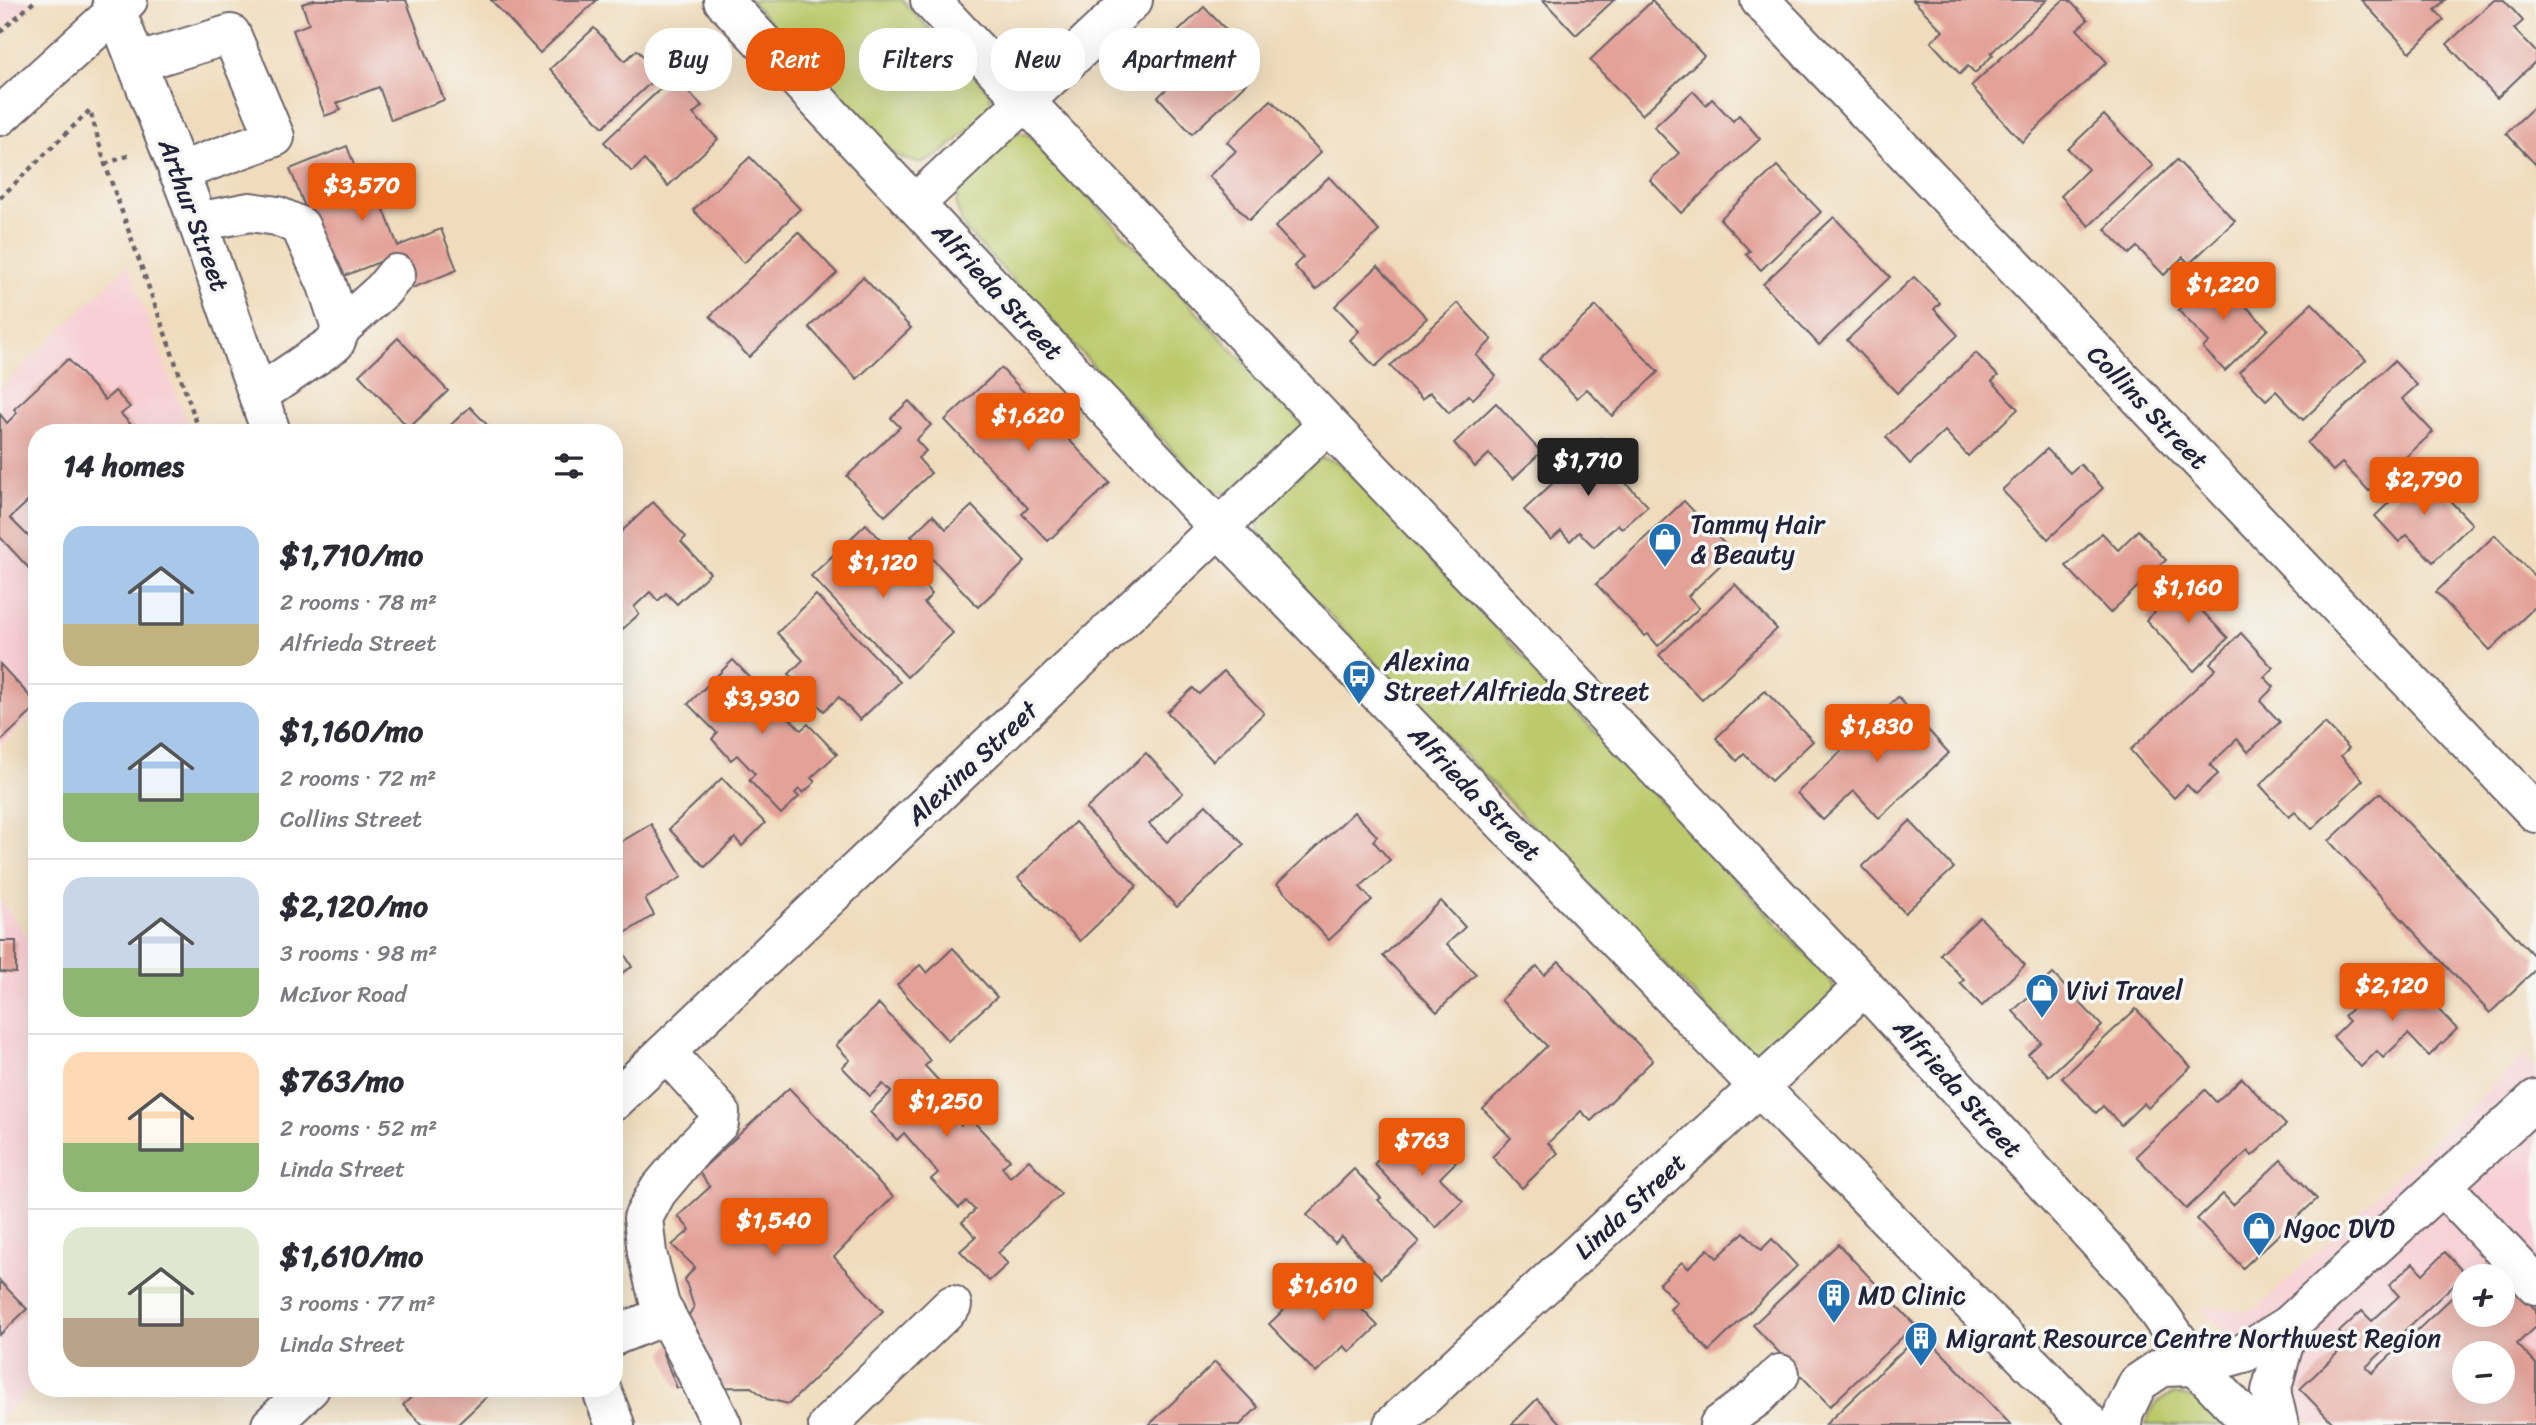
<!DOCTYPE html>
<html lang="en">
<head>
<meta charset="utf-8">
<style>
  body { margin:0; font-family:Sriracha,sans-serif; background:#f2f2f3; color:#2b2b33; height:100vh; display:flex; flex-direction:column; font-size:26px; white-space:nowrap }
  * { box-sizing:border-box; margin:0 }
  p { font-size:23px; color:#7c7c81 }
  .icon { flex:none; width:38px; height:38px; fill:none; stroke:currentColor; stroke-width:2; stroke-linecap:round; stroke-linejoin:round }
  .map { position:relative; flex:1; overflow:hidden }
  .sheet { position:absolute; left:28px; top:424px; width:595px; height:973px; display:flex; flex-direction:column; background:#fff; border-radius:28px; box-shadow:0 7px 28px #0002 }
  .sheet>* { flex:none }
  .hud { position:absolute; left:644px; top:28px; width:665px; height:63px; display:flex; gap:14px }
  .fabs { position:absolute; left:2452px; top:1264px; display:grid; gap:14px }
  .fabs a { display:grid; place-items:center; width:63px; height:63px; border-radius:50%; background:#fff; box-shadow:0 7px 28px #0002; font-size:35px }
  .price { position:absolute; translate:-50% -60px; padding:0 16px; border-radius:7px; background:#ea580c; color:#fff; font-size:23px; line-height:46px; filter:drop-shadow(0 2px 4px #0008) }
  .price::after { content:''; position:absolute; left:50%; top:42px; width:21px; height:16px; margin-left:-10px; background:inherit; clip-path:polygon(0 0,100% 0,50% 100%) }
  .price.active { background:#222; color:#fff }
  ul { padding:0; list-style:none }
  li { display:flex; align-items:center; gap:21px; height:175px; padding:0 35px }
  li+li { border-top:2px solid #e1e1e2 }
  li span { display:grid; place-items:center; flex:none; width:196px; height:140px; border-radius:21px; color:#555 }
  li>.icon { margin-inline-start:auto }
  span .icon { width:84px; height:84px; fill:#fffc; stroke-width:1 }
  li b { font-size:30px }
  h2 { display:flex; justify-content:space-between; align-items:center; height:84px; padding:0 35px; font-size:30px }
  .pill { padding:0 24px; border-radius:28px; background:#fff; box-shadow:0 7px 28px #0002; font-size:24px; line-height:63px }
  .pill.active { background:#ea580c; color:#fff }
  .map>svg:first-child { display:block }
  .built { fill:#f7cfd4; fill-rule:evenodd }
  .green { fill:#bcca6c; stroke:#6f7654; stroke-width:2 }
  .building { fill:#e3a198; fill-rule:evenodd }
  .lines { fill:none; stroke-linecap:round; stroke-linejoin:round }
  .minor-casing { stroke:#6a6368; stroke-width:42 }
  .path { stroke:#6a6368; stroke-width:4.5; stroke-dasharray:5 5; stroke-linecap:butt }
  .minor { stroke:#fff; stroke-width:38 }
  .labels { text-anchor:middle; stroke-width:7; stroke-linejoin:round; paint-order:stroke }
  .street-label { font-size:26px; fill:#22223b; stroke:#f6f6f2 }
  .poi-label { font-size:26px; fill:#22223b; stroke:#f6f6f2; text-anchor:start }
</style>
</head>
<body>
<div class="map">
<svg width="2536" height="1425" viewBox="0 0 2536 1425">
  <rect width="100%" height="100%" fill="#f6f6f2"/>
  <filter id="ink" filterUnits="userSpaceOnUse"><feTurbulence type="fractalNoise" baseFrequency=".0143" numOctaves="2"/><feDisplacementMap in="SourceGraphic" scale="14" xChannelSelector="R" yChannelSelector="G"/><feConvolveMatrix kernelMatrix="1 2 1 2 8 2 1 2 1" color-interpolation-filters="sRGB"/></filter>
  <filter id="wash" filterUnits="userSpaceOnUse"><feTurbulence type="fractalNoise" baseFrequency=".00686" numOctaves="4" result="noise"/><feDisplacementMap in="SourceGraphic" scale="28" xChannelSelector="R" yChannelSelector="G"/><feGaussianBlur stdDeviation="1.57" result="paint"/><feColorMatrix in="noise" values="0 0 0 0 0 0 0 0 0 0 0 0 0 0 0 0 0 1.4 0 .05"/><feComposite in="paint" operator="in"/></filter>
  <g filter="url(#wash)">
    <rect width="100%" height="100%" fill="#f0dcbc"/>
    <!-- built -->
    <g class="built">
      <polygon points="0,0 33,0 0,31"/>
      <polygon points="128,265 190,432 37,432 37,712 0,747 0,389"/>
      <polygon points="0,899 37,951 37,1383 0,1418"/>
      <path d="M2524 1056 2536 1069V1425H2313L2201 1307 2255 1311ZM2464 1276H2502V1314H2464ZM2464 1353H2502V1391H2464Z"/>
    </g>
    <!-- green -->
    <g class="green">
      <path d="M750 0H902L990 93 991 109C980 119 969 129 958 139 935 159 920 173 891 151Z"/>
      <polygon points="1015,131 1028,135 1038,143 1300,422 1302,428 1231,494 1213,491 1205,485 964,228 956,205 960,185"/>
      <path d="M1324 458 1340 463 1831 981 1835 988 1833 995 1772 1052 1760 1054 1749 1051 1266 549C1260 539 1256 530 1259 518 1264 504 1304 472 1317 460Z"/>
      <path d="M2172 1394C2200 1397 2212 1408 2233 1425H2145C2151 1409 2156 1401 2172 1394Z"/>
    </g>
    <g id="blocks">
      <!-- building -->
      <g class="building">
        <polygon points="314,0 406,0 444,100 391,120 379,87 337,103 341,110 325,116 293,30 309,24 302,4"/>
        <polygon points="491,0 597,0 540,53"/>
        <polygon points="1543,0 1614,0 1576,35"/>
        <polygon points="1913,0 2047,0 1991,53 1993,55 1975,73 1968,66 1960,74 1931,42 1943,31"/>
        <polygon points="2063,0 2069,0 2088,20 2077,29 2107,62 2022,142 1971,86"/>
        <polygon points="2361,0 2445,0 2435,10 2444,20 2410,52"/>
        <polygon points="2494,0 2504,0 2523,21 2514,29 2536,52 2536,61 2497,98 2447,44"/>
        <polygon points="1652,1 1704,56 1642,115 1590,60"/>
        <polygon points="1204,7 1232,36 1222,45 1253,77 1192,134 1158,97 1175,81 1157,62 1174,46 1169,40"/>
        <polygon points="594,28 625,61 637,50 660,74 603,127 550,69"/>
        <polygon points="674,76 702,106 693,114 718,139 668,186 644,160 632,172 604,142"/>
        <polygon points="1693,91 1706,105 1712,99 1733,121 1739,115 1760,139 1681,213 1650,180 1679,153 1654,127"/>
        <polygon points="1271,100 1321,152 1249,220 1209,176 1236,151 1227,142"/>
        <polygon points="2536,105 2536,165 2506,133"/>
        <polygon points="2104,115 2153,166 2089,226 2061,196 2088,169 2068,149"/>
        <polygon points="347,146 360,181 371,176 398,246 441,229 457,270 410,289 397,255 334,280 290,169"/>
        <polygon points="750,157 800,209 744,263 693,210"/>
        <polygon points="2177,160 2235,221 2189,264 2183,257 2164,275 2137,247 2129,254 2105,229"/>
        <polygon points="1777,166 1821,212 1761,270 1746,254 1750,251 1720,219"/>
        <polygon points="1329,177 1379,231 1316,290 1294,266 1303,257 1275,227"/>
        <polygon points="1834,217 1890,277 1819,345 1763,284"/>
        <polygon points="798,232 837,273 749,357 710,316"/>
        <polygon points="1378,266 1427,318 1375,367 1350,340 1359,331 1335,306"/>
        <polygon points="2215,274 2268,329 2225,371 2203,348 2209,342 2178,310"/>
        <polygon points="863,277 911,328 857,379 809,327"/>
        <polygon points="1914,277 1940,303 1934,309 1958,335 1897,393 1847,340"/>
        <polygon points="1458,303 1492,340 1476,355 1496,376 1473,399 1469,395 1449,413 1430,392 1422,399 1390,366"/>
        <polygon points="2312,303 2366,360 2303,420 2276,391 2266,400 2239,372"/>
        <polygon points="1596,306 1658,372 1612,416 1587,389 1577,398 1539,359"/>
        <polygon points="398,338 448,391 409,428 359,375"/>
        <polygon points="1976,353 1998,376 1992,381 2018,409 1968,456 1945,431 1910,464 1886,437"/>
        <polygon points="68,359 105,400 115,391 130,407 121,414 138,432 37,432 37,493 10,518 37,545 37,577 0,537 0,414 7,423 17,413 14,409"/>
        <polygon points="2394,361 2417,385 2402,399 2433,432 2369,491 2342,463 2333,471 2307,443"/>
        <polygon points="1001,368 1110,483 1048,541 1022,514 1028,508 945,420"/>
        <polygon points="909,401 931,425 916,440 926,451 918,458 931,473 885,516 847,476 900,427 891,418"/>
        <polygon points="1496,403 1541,452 1513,479 1489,454 1475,467 1454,443"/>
        <polygon points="470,407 494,432 443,432"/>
        <polygon points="1601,438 1629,467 1619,476 1648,506 1622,529 1618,524 1594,547 1579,532 1570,541 1561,531 1551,540 1524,510"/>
        <polygon points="2047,449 2070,473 2080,464 2103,488 2048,539 2002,490"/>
        <polygon points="2422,471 2472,524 2433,562 2407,535 2399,542 2375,516"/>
        <polygon points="1684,501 1733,553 1688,596 1699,608 1658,646 1648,634 1645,636 1596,584"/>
        <polygon points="653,502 686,537 681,542 710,573 677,604 666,593 658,601 650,592 634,607 639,614 614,637 614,530 617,527 621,532"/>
        <polygon points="972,506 1025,562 978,607 911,536 933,515 946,529"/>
        <polygon points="866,524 932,594 924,603 953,633 907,677 811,576"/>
        <polygon points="2138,530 2166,560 2110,613 2066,566 2102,533 2118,550"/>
        <polygon points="2495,535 2536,578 2536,606 2490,650 2436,592"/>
        <polygon points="2190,579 2212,602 2202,611 2228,638 2194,671 2146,620"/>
        <polygon points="1735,584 1777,629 1702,700 1659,655"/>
        <polygon points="816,595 900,682 860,720 839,697 824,711 789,674 803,660 777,633"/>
        <polygon points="2241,633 2273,668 2264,677 2274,687 2260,701 2280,722 2248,752 2237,739 2210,765 2218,774 2196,794 2187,785 2174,798 2130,750 2216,669 2210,663"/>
        <polygon points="733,660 801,730 808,724 837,754 811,778 815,782 803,793 799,789 795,793 799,797 781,814 749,780 755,774 737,755 731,760 712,739 717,733 688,704"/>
        <polygon points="0,664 37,704 37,707 0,742"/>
        <polygon points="1224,671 1264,713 1213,761 1167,712 1193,688 1199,694"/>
        <polygon points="1765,691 1813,741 1771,781 1744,754 1737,761 1716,738"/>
        <polygon points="1898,697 1949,753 1879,818 1854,791 1823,820 1797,793"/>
        <polygon points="2325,723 2349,748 2341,756 2363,780 2312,829 2295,812 2289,817 2260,785"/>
        <polygon points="1146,753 1183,793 1149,824 1167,842 1206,805 1244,845 1177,907 1086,809"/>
        <polygon points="722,778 765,823 742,846 735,838 705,867 669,829"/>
        <polygon points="2380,793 2536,958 2536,969 2490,1013 2329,841"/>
        <polygon points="1354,812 1377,836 1373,841 1390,860 1360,887 1372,900 1329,940 1277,884"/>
        <polygon points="1910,821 1954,868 1905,913 1862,867"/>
        <polygon points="1075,822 1137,886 1080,941 1018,878"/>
        <polygon points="651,824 682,877 645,899 654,915 625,933 614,914 614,846"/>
        <polygon points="1441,901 1465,927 1447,944 1476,974 1437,1012 1383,956"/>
        <polygon points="1980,917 2025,965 1982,1006 1960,983 1964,980 1940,954"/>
        <polygon points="614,936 632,967 614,977"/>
        <polygon points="0,941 16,941 16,973 0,972"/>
        <polygon points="953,948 997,997 948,1041 897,985 920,965 927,973"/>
        <polygon points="1559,961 1653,1060 1591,1121 1581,1111 1548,1143 1558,1153 1522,1188 1492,1157 1511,1138 1483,1109 1547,1046 1501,1000 1537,966 1544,975"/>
        <polygon points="2053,974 2102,1026 2049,1076 2028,1054 2041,1042 2013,1011"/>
        <polygon points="2399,974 2429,1006 2432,1003 2457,1029 2429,1056 2408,1034 2383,1058 2377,1051 2361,1067 2333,1037 2349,1021 2344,1016 2371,991 2376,996"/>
        <polygon points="879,1004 920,1048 930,1061 925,1066 963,1107 953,1116 961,1125 969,1117 1010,1160 1002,1167 1010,1177 1029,1160 1061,1194 998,1253 1008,1264 989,1281 960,1251 976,1237 962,1222 975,1210 966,1201 959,1208 931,1179 938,1173 904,1133 897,1140 870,1112 891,1092 883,1084 870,1096 842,1067 850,1060 836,1045"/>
        <polygon points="2136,1009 2191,1067 2148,1108 2144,1103 2121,1125 2103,1106 2096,1113 2062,1078"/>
        <polygon points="2242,1078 2286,1125 2252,1156 2248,1151 2186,1209 2136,1156 2205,1090 2216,1102"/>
        <polygon points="789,1088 893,1197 834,1257 883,1311 789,1404 767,1399 751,1387 677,1388 663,1354 694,1307 685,1279 695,1267 672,1245 690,1230 678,1216 710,1187 699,1172"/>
        <polygon points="1401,1138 1417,1155 1434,1138 1456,1162 1440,1178 1463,1201 1436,1228 1374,1164"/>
        <polygon points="2281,1160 2317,1199 2243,1268 2197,1219 2223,1194 2233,1205"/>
        <polygon points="1354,1169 1381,1198 1378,1200 1419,1242 1381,1278 1341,1236 1335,1243 1307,1215"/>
        <polygon points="1744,1232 1761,1250 1772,1239 1797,1266 1709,1351 1670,1309 1677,1303 1659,1284 1682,1262 1688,1268 1708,1249 1717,1258"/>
        <polygon points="1838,1244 1915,1325 1830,1406 1753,1325"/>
        <path d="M2445 1252 2465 1274 2366 1367 2372 1373 2464 1286V1314H2502V1276H2475L2490 1262 2536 1310V1326L2517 1344 2536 1364V1425H2335L2300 1389 2349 1342 2339 1332 2362 1311 2372 1321 2399 1296 2389 1285 2413 1263 2423 1274ZM2464 1353H2502V1391H2464Z"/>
        <polygon points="1325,1271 1378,1326 1350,1352 1344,1346 1316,1373 1269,1324"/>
        <polygon points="0,1281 27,1309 0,1335"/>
        <polygon points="1922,1332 2011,1425 1825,1425"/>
        <polygon points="1215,1362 1258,1407 1240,1425 1149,1425"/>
        <polygon points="421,1388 490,1388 493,1391 457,1425 422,1425 403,1405"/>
        <polygon points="1537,1399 1562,1425 1511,1425"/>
      </g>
    </g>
  </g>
  <g filter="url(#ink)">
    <use href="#blocks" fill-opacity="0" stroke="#6a6368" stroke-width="2"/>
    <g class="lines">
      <defs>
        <g id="minor">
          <polyline points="112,0 188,195 271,432"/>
          <polyline points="723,0 1219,528 1759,1087 2091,1425"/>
          <polyline points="930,0 1328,424 1864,986 2140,1287 2196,1366 2252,1425"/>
          <polyline points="1760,0 2536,813"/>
          <polyline points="136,63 231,34 275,137 178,172"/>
          <polyline points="0,116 128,0"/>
          <polyline points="916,203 1133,0"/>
          <polyline points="197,222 250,212 277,216 300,226 327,285 341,328 335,343 258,395"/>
          <polyline points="341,328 383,290 396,274"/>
          <polyline points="666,1052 720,1112 719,1123 694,1148 657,1192 643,1218 647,1253 660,1305 687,1353 722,1425"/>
          <polyline points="614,1101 1328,424"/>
          <polyline points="2442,1185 2536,1285"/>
          <polyline points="614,1336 666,1315"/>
          <polyline points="601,1388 615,1425"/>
          <polyline points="271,1425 310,1388"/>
          <polyline points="828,1425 952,1305"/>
          <polyline points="1393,1425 1791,1057 1864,986"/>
          <polyline points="1719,1425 1757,1397 1780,1374"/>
          <polyline points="2122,1425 2124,1412 2138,1383 2162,1367 2196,1366 2244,1353 2289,1325 2536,1099"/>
          <polyline points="2279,1425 2271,1391 2289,1325"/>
        </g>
      </defs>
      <!-- minor casing -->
      <use href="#minor" class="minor-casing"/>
      <!-- path -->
      <g class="path">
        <polyline points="0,32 36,0"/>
        <polyline points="105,164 130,155"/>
        <polyline points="0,198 90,110 105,164 200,432"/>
      </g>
      <!-- minor -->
      <use href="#minor" class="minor"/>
    </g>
  </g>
  <!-- icons -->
  <defs>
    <symbol id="shop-pin" viewBox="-11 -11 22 30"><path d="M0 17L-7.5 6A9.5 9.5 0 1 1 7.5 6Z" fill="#1f6fb2" stroke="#f6f6f2"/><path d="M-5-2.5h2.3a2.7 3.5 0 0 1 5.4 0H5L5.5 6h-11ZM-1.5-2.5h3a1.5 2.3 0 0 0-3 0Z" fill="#fff"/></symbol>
    <symbol id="bus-pin" viewBox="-11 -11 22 30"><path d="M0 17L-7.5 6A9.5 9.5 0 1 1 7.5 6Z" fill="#1f6fb2" stroke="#f6f6f2"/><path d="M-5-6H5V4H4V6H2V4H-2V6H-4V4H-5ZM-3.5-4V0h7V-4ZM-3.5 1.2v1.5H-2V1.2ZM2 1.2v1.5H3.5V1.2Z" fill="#fff"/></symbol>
    <symbol id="building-pin" viewBox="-11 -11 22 30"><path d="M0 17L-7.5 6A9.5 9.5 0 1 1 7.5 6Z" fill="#1f6fb2" stroke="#f6f6f2"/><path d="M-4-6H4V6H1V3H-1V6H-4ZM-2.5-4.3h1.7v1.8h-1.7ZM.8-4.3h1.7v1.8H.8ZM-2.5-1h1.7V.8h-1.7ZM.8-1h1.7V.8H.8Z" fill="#fff"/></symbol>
  </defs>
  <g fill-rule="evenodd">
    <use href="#shop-pin" x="1646" y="520" width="38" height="52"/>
    <use href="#bus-pin" x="1340" y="657" width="38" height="52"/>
    <use href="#shop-pin" x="2023" y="971" width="38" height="52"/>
    <use href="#shop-pin" x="2240" y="1209" width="38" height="52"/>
    <use href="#building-pin" x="1815" y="1276" width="38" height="52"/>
    <use href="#building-pin" x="1902" y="1319" width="38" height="52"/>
  </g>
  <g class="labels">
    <!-- street labels -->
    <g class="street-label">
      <text transform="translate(194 215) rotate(70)" y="9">Arthur Street</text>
      <text transform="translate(998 291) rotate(47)" y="9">Alfrieda Street</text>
      <text transform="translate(2148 407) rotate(46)" y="9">Collins Street</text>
      <text transform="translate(972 763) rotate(-43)" y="9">Alexina Street</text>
      <text transform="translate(1475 793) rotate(46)" y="9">Alfrieda Street</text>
      <text transform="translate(1958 1088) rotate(48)" y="9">Alfrieda Street</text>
      <text transform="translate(1630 1206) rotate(-43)" y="9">Linda Street</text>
    </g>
    <!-- poi labels -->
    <g class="poi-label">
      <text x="1690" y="533">Tammy Hair<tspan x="1690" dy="30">&amp; Beauty</tspan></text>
      <text x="1384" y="670">Alexina<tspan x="1384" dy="30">Street/Alfrieda Street</tspan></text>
      <text x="2066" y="999">Vivi Travel</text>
      <text x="2284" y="1237">Ngoc DVD</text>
      <text x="1858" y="1304">MD Clinic</text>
      <text x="1946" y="1347">Migrant Resource Centre Northwest Region</text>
    </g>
  </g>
</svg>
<div class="fabs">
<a>+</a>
<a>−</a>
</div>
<b class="price" style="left:362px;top:223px">$3,570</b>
<b class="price" style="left:2223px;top:322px">$1,220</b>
<b class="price" style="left:1028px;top:453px">$1,620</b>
<b class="price active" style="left:1588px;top:498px">$1,710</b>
<b class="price" style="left:2424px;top:517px">$2,790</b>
<b class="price" style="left:883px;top:600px">$1,120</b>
<b class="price" style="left:2188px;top:625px">$1,160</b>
<b class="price" style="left:762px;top:736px">$3,930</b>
<b class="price" style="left:1877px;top:764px">$1,830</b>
<b class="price" style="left:2392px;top:1023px">$2,120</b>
<b class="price" style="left:946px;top:1139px">$1,250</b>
<b class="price" style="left:1422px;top:1178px">$763</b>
<b class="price" style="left:774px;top:1258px">$1,540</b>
<b class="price" style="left:1323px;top:1323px">$1,610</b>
<div class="hud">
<a class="pill">Buy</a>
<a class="pill active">Rent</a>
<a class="pill">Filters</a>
<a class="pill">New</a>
<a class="pill">Apartment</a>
</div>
<section class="sheet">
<h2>14 homes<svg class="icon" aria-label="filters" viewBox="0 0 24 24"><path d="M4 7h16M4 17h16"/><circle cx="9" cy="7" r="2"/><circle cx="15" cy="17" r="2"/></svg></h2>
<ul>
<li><span style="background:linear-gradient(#a9c7e8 70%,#c2b280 0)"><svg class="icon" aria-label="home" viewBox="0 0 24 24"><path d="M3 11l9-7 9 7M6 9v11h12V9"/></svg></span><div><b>$1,710/mo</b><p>2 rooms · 78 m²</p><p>Alfrieda Street</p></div></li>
<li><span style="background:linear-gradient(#a9c7e8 65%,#8fb573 0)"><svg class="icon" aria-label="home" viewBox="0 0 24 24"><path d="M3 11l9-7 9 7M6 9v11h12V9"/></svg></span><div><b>$1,160/mo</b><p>2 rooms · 72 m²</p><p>Collins Street</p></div></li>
<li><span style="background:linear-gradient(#c9d6e8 65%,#8fb573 0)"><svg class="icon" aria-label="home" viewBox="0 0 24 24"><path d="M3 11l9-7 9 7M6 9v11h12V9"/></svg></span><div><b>$2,120/mo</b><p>3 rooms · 98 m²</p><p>McIvor Road</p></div></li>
<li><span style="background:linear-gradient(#ffd9b3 65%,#8fb573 0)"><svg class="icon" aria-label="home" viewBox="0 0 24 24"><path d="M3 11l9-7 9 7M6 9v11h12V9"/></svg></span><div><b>$763/mo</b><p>2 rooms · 52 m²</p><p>Linda Street</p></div></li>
<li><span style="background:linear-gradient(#dfe7d0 65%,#b9a48a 0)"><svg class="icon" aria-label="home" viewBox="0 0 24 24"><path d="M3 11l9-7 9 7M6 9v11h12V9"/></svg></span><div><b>$1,610/mo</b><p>3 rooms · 77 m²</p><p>Linda Street</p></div></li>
</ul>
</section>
</div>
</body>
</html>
